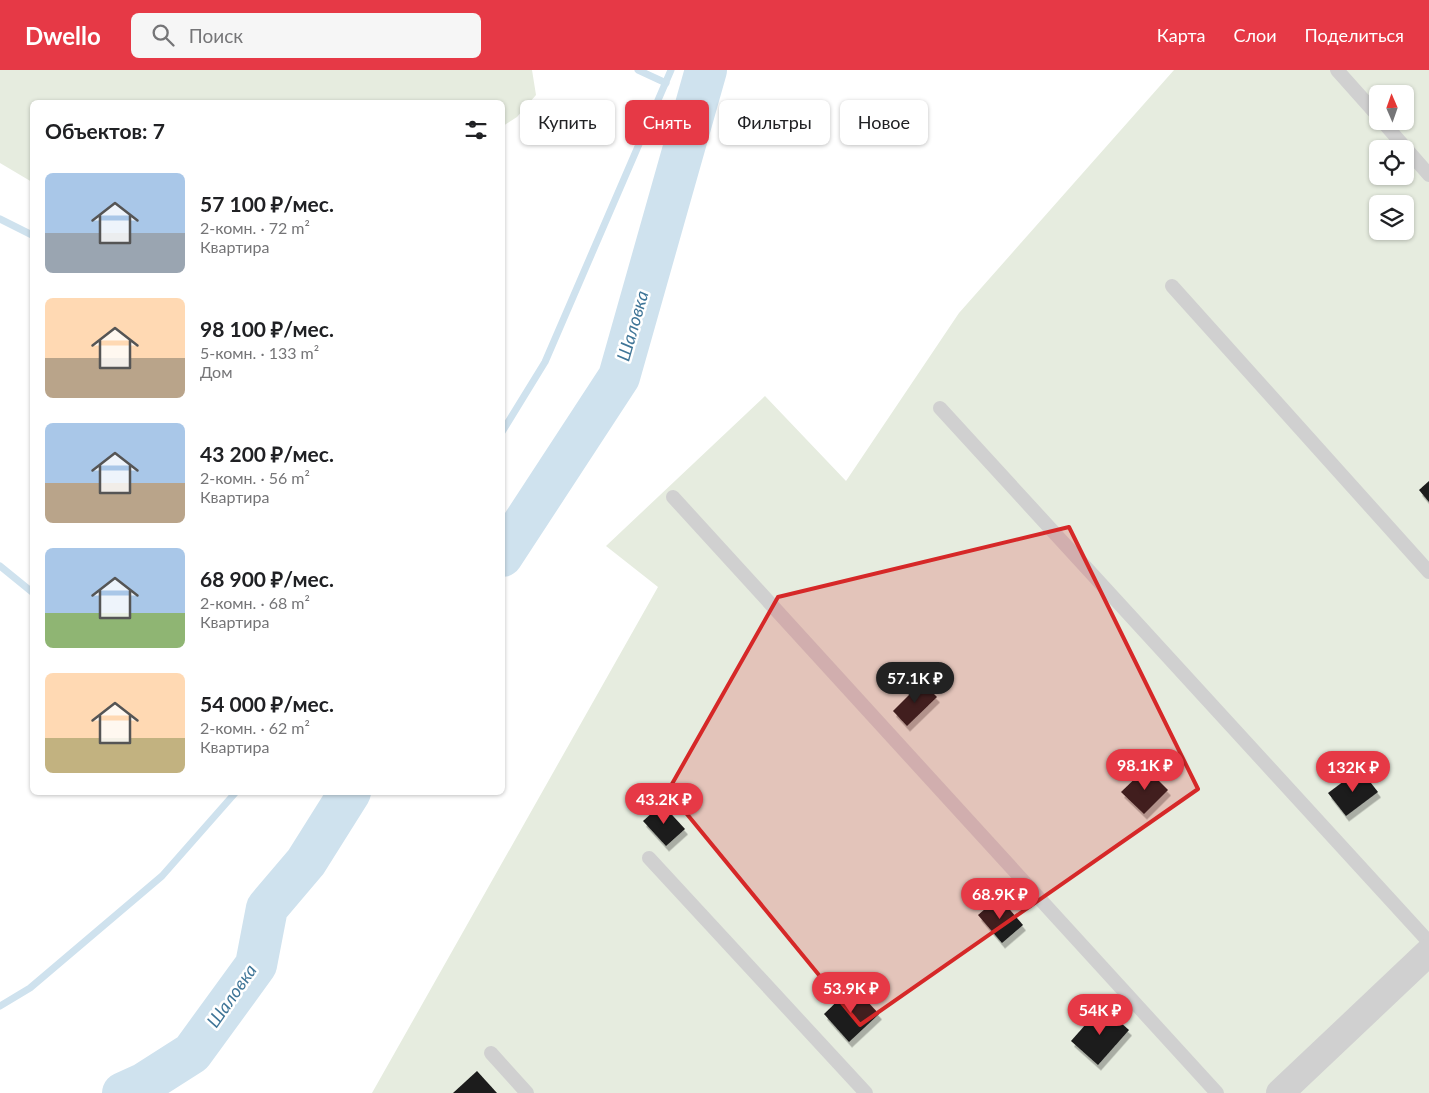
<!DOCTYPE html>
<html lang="ru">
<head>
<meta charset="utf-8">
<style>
  body { margin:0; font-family:Lato,sans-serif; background:#f6f6f6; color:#202124; height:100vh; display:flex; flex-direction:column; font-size:19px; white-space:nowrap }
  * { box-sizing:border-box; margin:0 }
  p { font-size:16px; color:#757577 }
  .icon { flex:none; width:28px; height:28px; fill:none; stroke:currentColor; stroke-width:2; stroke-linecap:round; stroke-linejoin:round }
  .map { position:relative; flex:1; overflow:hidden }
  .sheet { position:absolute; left:30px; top:30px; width:475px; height:695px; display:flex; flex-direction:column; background:#fff; border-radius:8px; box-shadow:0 1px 4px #0004 }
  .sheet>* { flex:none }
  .hud { position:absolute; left:520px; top:30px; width:475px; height:45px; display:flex; gap:10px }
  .needle { width:32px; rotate:358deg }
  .fabs { position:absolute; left:1369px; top:15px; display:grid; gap:10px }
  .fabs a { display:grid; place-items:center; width:45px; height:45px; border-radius:8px; background:#fff; box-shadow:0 1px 4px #0004; font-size:25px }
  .price { position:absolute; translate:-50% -42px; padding:0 11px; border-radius:18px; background:#e63946; color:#fff; font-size:16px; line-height:32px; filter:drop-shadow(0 1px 2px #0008) }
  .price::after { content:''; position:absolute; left:50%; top:30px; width:15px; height:11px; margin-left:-8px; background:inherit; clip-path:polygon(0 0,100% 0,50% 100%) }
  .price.current { background:#222; color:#fff }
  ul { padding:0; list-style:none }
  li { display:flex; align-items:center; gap:15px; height:125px; padding:0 15px }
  li span { display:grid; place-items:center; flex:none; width:140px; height:100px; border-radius:8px; color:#555 }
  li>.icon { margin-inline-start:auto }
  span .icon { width:60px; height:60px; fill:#fffc; stroke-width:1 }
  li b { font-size:21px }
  h2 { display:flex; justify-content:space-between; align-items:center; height:60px; padding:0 15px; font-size:21px }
  .chip { padding:0 18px; border-radius:8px; background:#fff; box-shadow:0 1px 4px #0004; font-size:18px; line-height:45px }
  .chip.current { background:#e63946; color:#fff }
  header { display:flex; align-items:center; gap:30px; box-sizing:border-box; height:70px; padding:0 25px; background:#e63946; color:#fff }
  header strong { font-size:24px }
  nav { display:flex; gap:28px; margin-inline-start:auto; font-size:18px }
  .search { width:350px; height:45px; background:#f6f6f6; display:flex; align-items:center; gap:12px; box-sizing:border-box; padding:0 18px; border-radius:8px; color:#757577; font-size:19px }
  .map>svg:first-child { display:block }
  .green { fill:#e6ecdf; fill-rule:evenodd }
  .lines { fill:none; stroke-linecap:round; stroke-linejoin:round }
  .stream { stroke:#cfe2ee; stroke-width:7 }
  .river { stroke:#cfe2ee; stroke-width:42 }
  .building { fill:#1a1a1a; filter:url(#shadow) }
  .service { stroke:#d0d0d0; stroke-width:14 }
  .minor { stroke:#d0d0d0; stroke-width:28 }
  .marked { fill:#d62828; fill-opacity:0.2; stroke:#d62828; stroke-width:4; stroke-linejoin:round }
  .labels { text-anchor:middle; stroke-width:5; stroke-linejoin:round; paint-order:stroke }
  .water-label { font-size:18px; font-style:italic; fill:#3f7597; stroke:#fff }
</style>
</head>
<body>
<header>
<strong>Dwello</strong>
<div class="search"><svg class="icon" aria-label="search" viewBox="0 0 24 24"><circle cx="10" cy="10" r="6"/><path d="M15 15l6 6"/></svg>Поиск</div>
<nav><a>Карта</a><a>Слои</a><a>Поделиться</a></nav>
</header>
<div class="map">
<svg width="1429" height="1023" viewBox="0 0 1429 1023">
  <defs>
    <filter id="shadow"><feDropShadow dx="3" dy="5.5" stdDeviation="0" flood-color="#0004"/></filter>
  </defs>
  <rect width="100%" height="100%" fill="#fff"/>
  <!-- green -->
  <g class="green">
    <polygon points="0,0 532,0 536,25 517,47 503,56 502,32 32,32 32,112 0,93"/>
    <path d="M1174 0H1429V1023H372L658 517 606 476 765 326 846 411 959 243ZM1378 24H1405V51H1378ZM1378 79H1405V106H1378ZM1378 134H1405V161H1378Z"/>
  </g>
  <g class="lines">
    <!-- stream -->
    <g class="stream">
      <polyline points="638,0 666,13"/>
      <polyline points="0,149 32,165"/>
      <polyline points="502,362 545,292 671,0"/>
      <polyline points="0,496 32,522"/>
      <polyline points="0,936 30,918 162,806 236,722"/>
    </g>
    <!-- river -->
    <g class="river">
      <polyline points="502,486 619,307 706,0"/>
      <polyline points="123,1023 145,1013 192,983 256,895 267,838 306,792 350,722"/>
    </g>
  </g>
  <!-- building -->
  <g class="building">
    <polygon points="1429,411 1429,432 1419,420"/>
    <polygon points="922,612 937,627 907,656 893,641"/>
    <polygon points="1146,698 1168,720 1144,744 1121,722"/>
    <polygon points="1360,699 1378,722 1346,746 1328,723"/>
    <polygon points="662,734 685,759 666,776 643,751"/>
    <polygon points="999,827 1023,855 1002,873 978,845"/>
    <polygon points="853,916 879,944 849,972 824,944"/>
    <polygon points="1102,936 1129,960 1098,995 1071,971"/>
    <polygon points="477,1001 497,1023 453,1023"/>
  </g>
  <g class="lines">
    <!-- service -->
    <g class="service">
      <polyline points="1337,0 1378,46"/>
      <polyline points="1382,51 1429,105"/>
      <polyline points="1172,216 1429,502"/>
      <polyline points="940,338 1429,872"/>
      <polyline points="673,427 1217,1023"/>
      <polyline points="649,788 866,1023"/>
      <polyline points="491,983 527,1023"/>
    </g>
    <!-- minor -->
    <polyline class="minor" points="1280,1023 1429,882"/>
  </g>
  <!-- marked area -->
  <path class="marked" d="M1069 457 1198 719 860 955 668 721 778 527Z"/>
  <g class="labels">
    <!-- water labels -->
    <g class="water-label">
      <text transform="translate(633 256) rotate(-74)" y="6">Шаловка</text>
      <text transform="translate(232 926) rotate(-55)" y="6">Шаловка</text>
    </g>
  </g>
</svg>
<div class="fabs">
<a><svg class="needle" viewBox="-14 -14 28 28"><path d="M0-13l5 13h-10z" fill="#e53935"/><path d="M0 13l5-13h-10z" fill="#757577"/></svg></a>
<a><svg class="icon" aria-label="locate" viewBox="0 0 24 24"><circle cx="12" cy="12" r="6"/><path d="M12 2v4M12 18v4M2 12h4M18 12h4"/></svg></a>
<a><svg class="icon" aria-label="layers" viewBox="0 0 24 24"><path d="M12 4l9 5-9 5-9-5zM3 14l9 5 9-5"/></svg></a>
</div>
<b class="price current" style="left:915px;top:634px">57.1K ₽</b>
<b class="price" style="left:1145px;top:721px">98.1K ₽</b>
<b class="price" style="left:1353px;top:723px">132K ₽</b>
<b class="price" style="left:664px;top:755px">43.2K ₽</b>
<b class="price" style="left:1000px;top:850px">68.9K ₽</b>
<b class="price" style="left:851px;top:944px">53.9K ₽</b>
<b class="price" style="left:1100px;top:966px">54K ₽</b>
<div class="hud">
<a class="chip">Купить</a>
<a class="chip current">Снять</a>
<a class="chip">Фильтры</a>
<a class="chip">Новое</a>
</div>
<section class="sheet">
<h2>Объектов: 7<svg class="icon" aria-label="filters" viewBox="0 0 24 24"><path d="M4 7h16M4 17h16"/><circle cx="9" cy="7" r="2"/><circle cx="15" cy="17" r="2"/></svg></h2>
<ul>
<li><span style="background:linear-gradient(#a9c7e8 60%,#9aa5b1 0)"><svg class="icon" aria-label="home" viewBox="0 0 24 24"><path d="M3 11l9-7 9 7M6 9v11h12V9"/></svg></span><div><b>57 100 ₽/мес.</b><p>2-комн. · 72 m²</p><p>Квартира</p></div></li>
<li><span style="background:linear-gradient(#ffd9b3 60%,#b9a48a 0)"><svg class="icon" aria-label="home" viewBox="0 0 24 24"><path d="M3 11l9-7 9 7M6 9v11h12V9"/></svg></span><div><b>98 100 ₽/мес.</b><p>5-комн. · 133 m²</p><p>Дом</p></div></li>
<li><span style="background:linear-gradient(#a9c7e8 60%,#b9a48a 0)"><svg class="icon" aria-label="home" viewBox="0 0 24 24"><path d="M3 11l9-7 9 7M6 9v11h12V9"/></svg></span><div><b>43 200 ₽/мес.</b><p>2-комн. · 56 m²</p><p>Квартира</p></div></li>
<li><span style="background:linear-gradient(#a9c7e8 65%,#8fb573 0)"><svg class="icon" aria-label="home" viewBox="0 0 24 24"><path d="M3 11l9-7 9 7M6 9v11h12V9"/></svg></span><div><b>68 900 ₽/мес.</b><p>2-комн. · 68 m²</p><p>Квартира</p></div></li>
<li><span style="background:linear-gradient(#ffd9b3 65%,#c2b280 0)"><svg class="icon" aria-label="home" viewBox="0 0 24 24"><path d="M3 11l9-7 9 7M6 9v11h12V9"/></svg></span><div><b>54 000 ₽/мес.</b><p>2-комн. · 62 m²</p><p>Квартира</p></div></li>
</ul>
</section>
</div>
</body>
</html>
